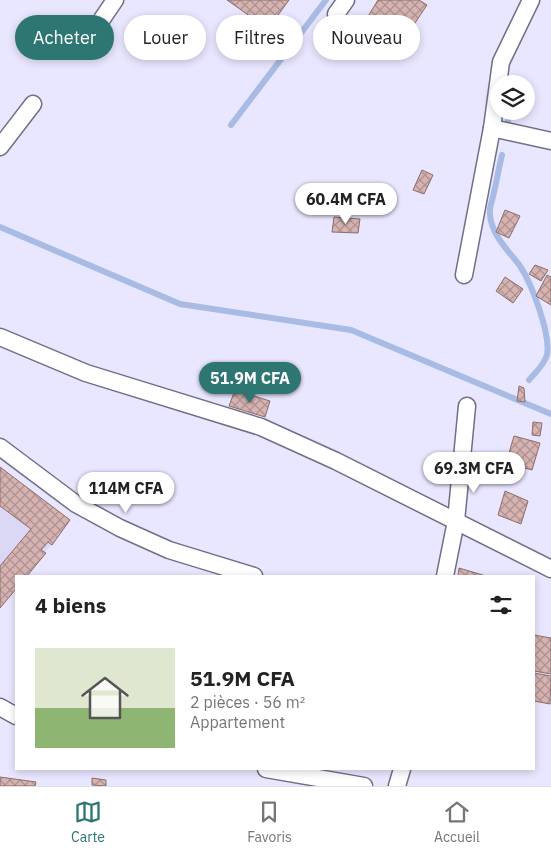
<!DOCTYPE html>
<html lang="fr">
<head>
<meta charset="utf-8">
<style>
  body { margin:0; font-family:"IBM Plex Sans",sans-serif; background:#f2f2f2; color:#222; height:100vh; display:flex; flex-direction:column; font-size:19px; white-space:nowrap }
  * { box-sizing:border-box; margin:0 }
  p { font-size:16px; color:#767676 }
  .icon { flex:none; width:28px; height:28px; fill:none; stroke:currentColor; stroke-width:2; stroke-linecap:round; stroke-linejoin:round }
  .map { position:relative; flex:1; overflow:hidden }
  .drawer { position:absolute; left:15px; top:575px; width:520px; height:195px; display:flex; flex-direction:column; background:#fff; border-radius:0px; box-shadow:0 2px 8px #0003 }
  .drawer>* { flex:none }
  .banner { position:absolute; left:15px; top:15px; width:521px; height:45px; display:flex; gap:10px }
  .tools { position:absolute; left:490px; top:75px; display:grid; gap:10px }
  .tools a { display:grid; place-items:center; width:45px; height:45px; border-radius:50%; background:#fff; box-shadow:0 2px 8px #0003; font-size:25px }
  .price { position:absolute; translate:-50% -42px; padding:0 11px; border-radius:18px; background:#fff; color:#222; font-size:16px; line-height:32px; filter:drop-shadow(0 1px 2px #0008) }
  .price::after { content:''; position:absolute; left:50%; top:30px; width:15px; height:11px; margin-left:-8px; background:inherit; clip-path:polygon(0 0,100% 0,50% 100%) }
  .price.active { background:#2d7672; color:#fff }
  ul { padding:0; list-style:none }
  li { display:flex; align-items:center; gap:15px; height:125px; padding:0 20px }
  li+li { border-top:1px solid #e0e0e0 }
  li span { display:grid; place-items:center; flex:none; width:140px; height:100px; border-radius:0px; color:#555 }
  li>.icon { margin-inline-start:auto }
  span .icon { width:60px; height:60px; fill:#fffc; stroke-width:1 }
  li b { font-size:21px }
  h2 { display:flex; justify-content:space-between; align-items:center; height:60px; padding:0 20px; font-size:21px }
  .pill { padding:0 18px; border-radius:22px; background:#fff; box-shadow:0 2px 8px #0003; font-size:18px; line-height:45px }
  .pill.active { background:#2d7672; color:#fff }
  .menu { display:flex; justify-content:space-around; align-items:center; height:70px; border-top:1px solid #e0e0e0; background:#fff; font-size:14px; color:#767676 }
  .menu a { display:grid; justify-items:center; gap:2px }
  .menu .active { color:#2d7672 }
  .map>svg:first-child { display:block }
  .built { fill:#dbd8f5 }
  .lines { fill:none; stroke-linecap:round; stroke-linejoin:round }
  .stream { stroke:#a7bbe4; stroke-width:6 }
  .building { fill:url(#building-cross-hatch); stroke:#8d6d6a }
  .minor-casing { stroke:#716e88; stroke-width:19 }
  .minor { stroke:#fff; stroke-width:16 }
</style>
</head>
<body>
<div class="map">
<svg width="551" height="786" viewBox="0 0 551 786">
  <defs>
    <pattern id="building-cross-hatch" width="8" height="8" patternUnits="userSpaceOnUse" patternTransform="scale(1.25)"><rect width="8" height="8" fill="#d6b3b0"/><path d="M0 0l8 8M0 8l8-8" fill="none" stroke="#ae9291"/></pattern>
  </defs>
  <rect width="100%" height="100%" fill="#e9e6ff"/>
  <!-- built -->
  <polygon class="built" points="0,467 70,520 27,576 16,576 16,589 0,608"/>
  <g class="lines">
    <!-- stream -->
    <g class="stream">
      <polyline points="231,125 326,0"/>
      <polyline points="506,130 510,111"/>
      <path d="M502 155C499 167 497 180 494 192 493 199 489 207 490 214 491 235 509 251 520 266 532 284 551 335 547 355 544 365 536 372 529 380"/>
      <polyline points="0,227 180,304 351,330 551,414"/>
    </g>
  </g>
  <!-- building -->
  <g class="building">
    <polygon points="227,0 289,0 268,29"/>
    <polygon points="378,0 419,0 427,5 397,50 362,26"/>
    <polygon points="422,170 433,175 424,194 413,190"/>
    <polygon points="505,210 520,216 509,238 496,232"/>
    <polygon points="334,217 360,219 358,233 332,232"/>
    <polygon points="535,265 548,270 541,281 529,274"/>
    <polygon points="547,275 551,277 551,305 536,296"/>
    <polygon points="505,277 523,289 513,303 496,291"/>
    <polygon points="519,386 524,388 525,402 517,401"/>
    <polygon points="235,390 270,401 265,417 229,406"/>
    <polygon points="533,422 542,423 540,436 532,435"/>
    <polygon points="514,436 540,443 532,470 506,463"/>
    <polygon points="0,467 70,520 52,545 48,542 41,550 46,553 27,576 16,576 16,589 0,608 0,566 31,529 0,506"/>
    <polygon points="505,491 528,501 521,524 498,515"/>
    <polygon points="459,568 486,576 458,576"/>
    <polygon points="534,635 551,638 551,674 534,671"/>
    <polygon points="534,673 551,676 550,704 534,701"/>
    <polygon points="0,777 36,782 35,786 0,786"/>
    <polygon points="92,778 106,780 106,786 92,785"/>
  </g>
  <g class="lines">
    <defs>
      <g id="minor">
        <polyline points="336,14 346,0"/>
        <polyline points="102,19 115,0"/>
        <polyline points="492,128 551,141"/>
        <polyline points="0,147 33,104"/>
        <polyline points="464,275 492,128 501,62 531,0"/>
        <polyline points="0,337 86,373 261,427 336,461 551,569"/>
        <polyline points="0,447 76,504 120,528 169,550 254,576"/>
        <polyline points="445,576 456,521 467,406"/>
        <polyline points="0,707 16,716"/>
        <polyline points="266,769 364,786"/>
        <polyline points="397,786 402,769"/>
      </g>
    </defs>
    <!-- minor casing -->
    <use href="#minor" class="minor-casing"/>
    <!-- minor -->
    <use href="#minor" class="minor"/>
  </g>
</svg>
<div class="tools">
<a><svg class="icon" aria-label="layers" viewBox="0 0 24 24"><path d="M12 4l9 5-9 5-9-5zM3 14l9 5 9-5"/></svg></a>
</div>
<b class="price" style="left:346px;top:225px">60.4M CFA</b>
<b class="price active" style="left:250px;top:404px">51.9M CFA</b>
<b class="price" style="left:474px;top:494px">69.3M CFA</b>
<b class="price" style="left:126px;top:514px">114M CFA</b>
<div class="banner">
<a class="pill active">Acheter</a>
<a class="pill">Louer</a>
<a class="pill">Filtres</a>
<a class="pill">Nouveau</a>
</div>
<section class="drawer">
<h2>4 biens<svg class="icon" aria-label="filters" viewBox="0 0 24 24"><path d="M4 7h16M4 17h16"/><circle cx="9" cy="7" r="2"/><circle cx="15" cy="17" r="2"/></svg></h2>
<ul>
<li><span style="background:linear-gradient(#dfe7d0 60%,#8fb573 0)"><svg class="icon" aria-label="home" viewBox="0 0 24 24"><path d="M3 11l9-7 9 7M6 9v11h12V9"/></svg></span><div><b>51.9M CFA</b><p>2 pièces · 56 m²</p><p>Appartement</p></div></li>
</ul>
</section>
</div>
<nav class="menu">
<a class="active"><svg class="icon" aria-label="map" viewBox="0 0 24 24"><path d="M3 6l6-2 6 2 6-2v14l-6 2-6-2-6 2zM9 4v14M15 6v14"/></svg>Carte</a>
<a><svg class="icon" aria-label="saved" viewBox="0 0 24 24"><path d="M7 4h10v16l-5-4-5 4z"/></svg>Favoris</a>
<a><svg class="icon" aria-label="home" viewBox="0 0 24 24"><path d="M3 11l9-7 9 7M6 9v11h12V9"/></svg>Accueil</a>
</nav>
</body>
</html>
